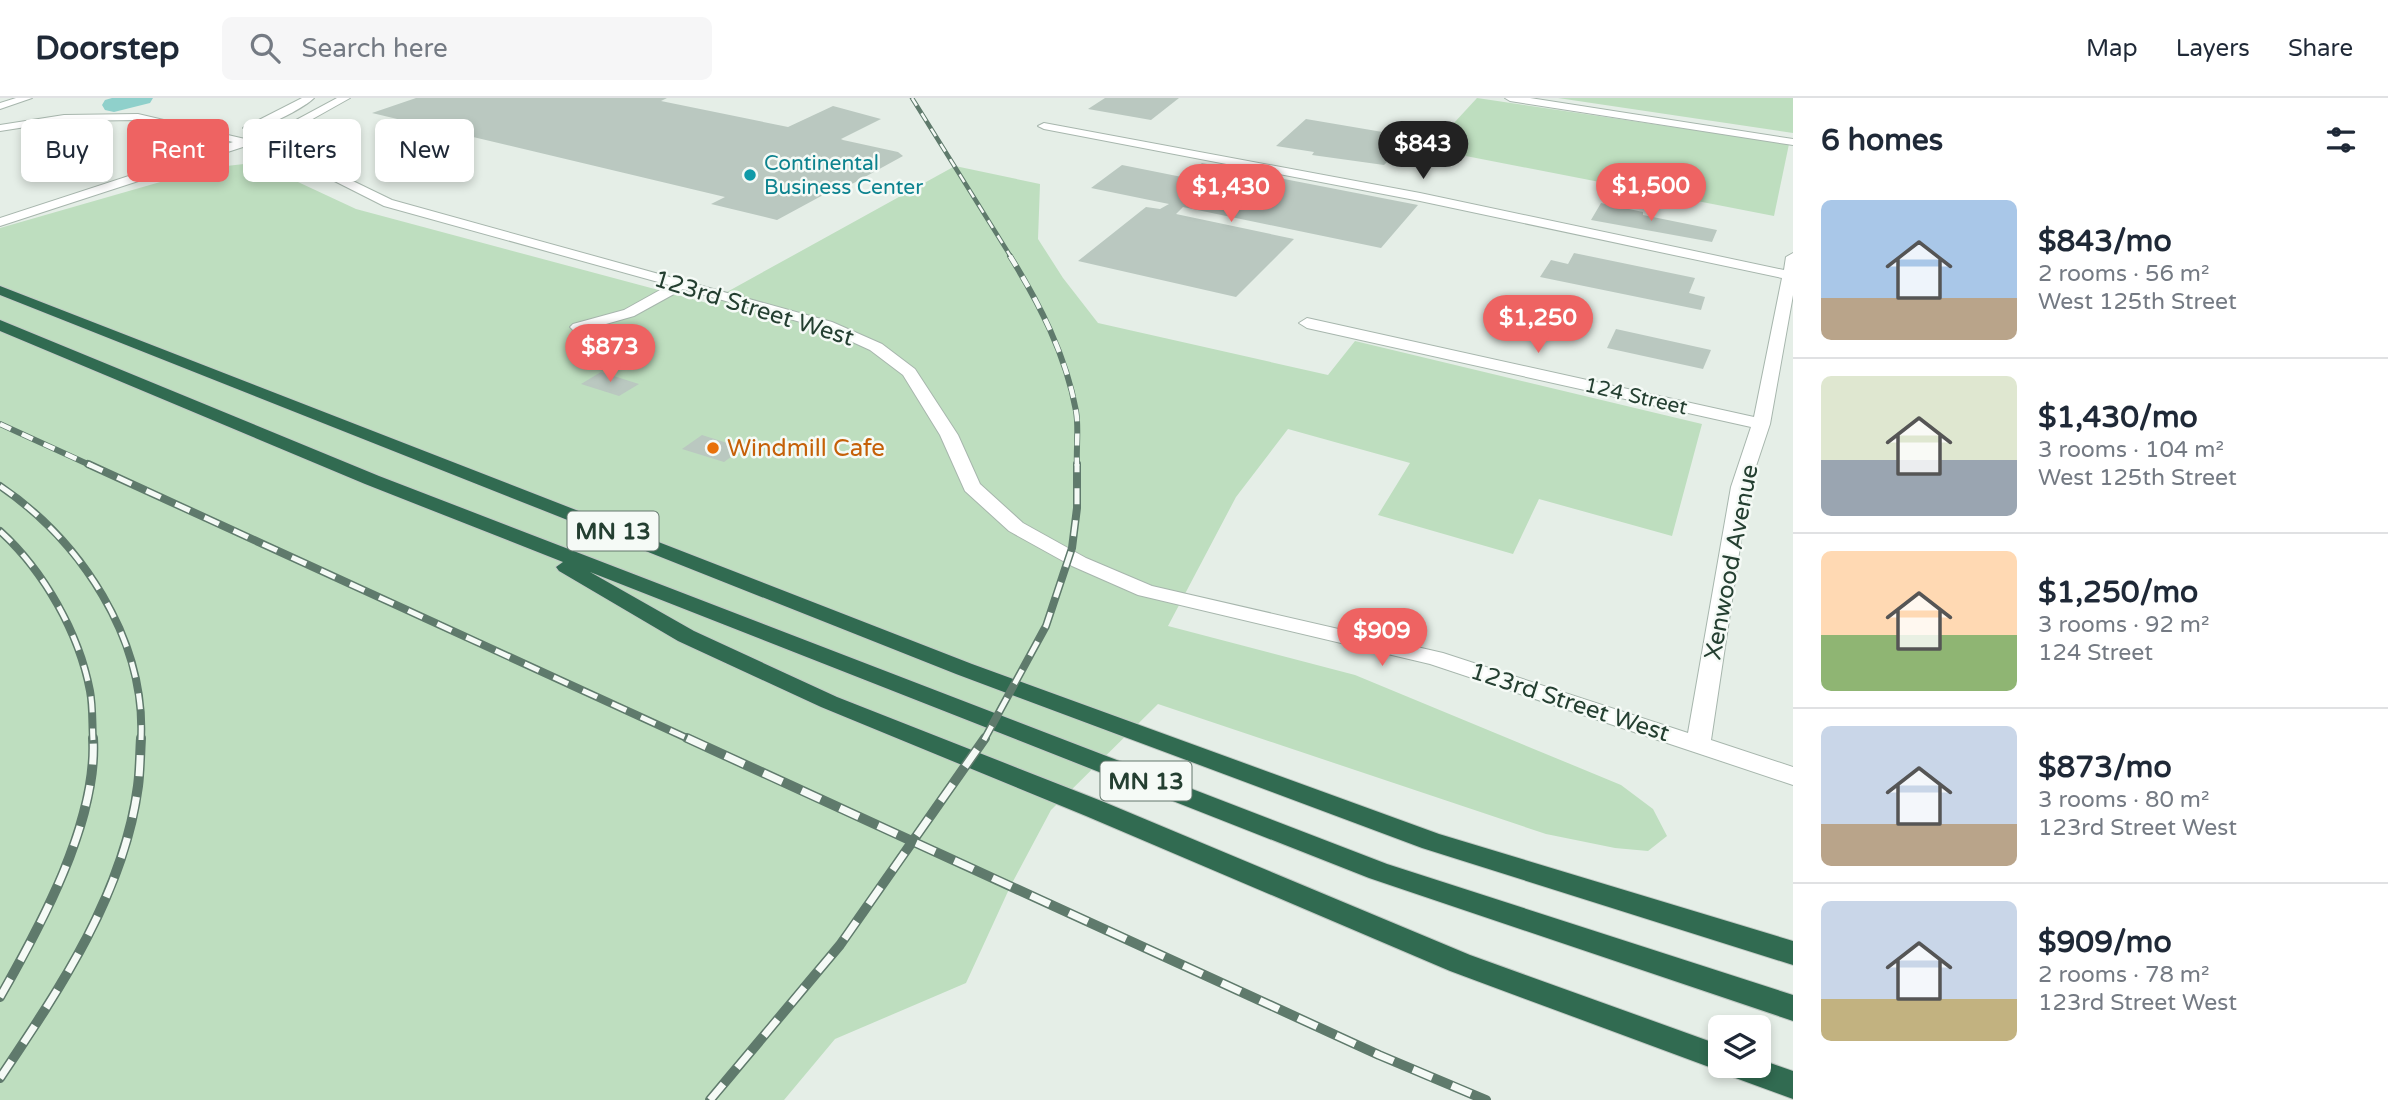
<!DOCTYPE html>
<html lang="en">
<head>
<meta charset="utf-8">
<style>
  body { margin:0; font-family:"Varela Round",sans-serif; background:#f6f6f7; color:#1f2937; height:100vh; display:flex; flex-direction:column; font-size:26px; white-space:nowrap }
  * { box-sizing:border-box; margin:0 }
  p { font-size:23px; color:#747a83 }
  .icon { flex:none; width:38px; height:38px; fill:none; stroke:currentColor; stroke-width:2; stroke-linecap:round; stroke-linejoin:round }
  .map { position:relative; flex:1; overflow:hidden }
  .side { display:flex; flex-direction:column; background:#fff; width:595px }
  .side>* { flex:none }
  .hud { position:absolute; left:21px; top:21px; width:665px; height:63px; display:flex; gap:14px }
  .controls { position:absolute; left:1708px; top:917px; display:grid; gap:14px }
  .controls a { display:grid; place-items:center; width:63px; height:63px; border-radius:10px; background:#fff; box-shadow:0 4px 10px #0003; font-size:35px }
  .price { position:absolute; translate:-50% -60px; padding:0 16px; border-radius:24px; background:#ee6362; color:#fff; font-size:23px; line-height:46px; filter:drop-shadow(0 2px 4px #0008) }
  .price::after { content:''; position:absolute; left:50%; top:42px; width:21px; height:16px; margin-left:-10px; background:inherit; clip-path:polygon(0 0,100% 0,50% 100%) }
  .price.selected { background:#222; color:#fff }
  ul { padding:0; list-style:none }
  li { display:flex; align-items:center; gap:21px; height:175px; padding:0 28px }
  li+li { border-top:2px solid #e0e1e3 }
  li span { display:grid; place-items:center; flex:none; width:196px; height:140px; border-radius:10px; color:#555 }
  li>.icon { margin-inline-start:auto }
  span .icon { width:84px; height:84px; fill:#fffc; stroke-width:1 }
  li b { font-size:30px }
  h2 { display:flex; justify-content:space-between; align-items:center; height:84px; padding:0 28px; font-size:30px }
  .pill { padding:0 24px; border-radius:10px; background:#fff; box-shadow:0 4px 10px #0003; font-size:24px; line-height:63px }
  .pill.selected { background:#ee6362; color:#fff }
  header { display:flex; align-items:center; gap:42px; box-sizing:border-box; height:98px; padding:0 35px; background:#fff; border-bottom:2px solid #e0e1e3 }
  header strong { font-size:33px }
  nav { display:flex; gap:38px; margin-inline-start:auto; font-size:24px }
  .search { width:490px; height:63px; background:#f6f6f7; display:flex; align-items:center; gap:18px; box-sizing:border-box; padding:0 24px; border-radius:10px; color:#747a83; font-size:26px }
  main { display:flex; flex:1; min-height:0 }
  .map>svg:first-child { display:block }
  .green { fill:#bedebf }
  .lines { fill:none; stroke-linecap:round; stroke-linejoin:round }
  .river { fill:#8fd0cb; fill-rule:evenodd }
  .building { fill:#bac8c0 }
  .minor-casing { stroke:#a7b6ad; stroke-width:2 }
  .highway-casing { stroke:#c2c9c5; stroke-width:2 }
  .minor { fill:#fff; fill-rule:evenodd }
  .highway { fill:#316b51; fill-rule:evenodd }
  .rail-far3-casing { stroke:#5f7a6c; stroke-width:4.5 }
  .rail-far2-casing { stroke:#5f7a6c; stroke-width:6 }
  .rail-far1-casing { stroke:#5f7a6c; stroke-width:8 }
  .rail-casing { stroke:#5f7a6c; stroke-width:10 }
  .rail-far3 { stroke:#f5faf6; stroke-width:2.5; stroke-dasharray:9; stroke-linecap:butt }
  .rail-far2 { stroke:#f5faf6; stroke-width:4.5; stroke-dasharray:12; stroke-linecap:butt }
  .rail-far1 { stroke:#f5faf6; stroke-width:5; stroke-dasharray:16; stroke-linecap:butt }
  .rail { stroke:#f5faf6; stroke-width:7; stroke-dasharray:21; stroke-linecap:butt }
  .culture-dot { fill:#0f9aa8; stroke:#f5faf6; stroke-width:2.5 }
  .food-dot { fill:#e8710a; stroke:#f5faf6; stroke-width:2.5 }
  .labels { text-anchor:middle; stroke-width:5; stroke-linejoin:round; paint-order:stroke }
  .far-culture-label { font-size:21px; fill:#0d838f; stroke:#f5faf6; text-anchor:start }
  .far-street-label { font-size:21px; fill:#243f31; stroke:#f5faf6 }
  .shield { fill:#f5faf6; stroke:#63776c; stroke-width:2 }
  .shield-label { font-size:23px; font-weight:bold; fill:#243f31 }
  .street-label { font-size:24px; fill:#243f31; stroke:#f5faf6 }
  .food-label { font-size:24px; fill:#c56008; stroke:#f5faf6; text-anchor:start }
</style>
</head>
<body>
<header>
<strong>Doorstep</strong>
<div class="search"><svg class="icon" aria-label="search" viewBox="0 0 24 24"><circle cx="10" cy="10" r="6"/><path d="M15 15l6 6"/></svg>Search here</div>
<nav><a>Map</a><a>Layers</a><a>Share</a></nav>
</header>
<main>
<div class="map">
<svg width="1793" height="1002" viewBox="0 0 1793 1002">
  <rect width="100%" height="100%" fill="#e5eee7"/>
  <!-- green -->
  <g class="green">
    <polygon points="1477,0 1789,46 1774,118 1430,51"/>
    <polygon points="1558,0 1793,0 1793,35"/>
    <polygon points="244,66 270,71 356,111 707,205 955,68 1040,86 1038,141 1063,180 1098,225 1328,277 1355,243 1702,326 1672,438 1539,401 1513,456 1378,417 1410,365 1288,331 1236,399 1168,528 1355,577 1621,687 1653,711 1667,738 1648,753 1615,750 1546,736 1158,606 1051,712 1010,789 966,885 835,941 784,1002 0,1002 0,130 209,70"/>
  </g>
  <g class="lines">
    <!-- river -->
    <polygon class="river" points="112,0 153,0 150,5 114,14 105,12 102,7 105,2"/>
  </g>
  <!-- building -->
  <g class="building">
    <polygon points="416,0 667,0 661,3 788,29 833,8 881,21 841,41 843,42 898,54 903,58 832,97 825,96 777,122 711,106 725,99 372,15"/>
    <polygon points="1105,0 1179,0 1151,22 1088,11"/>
    <polygon points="1306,21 1412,39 1384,67 1312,57 1314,54 1276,48"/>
    <polygon points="1202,65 1418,107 1381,150 1183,109 1176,116 1294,141 1236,199 1078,163 1146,109 1160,111 1169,106 1091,90 1122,67 1182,79"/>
    <polygon points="1601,105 1643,114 1643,117 1717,132 1712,144 1591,122"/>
    <polygon points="1574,155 1695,180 1689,195 1705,199 1701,212 1540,179 1551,162 1568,166"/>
    <polygon points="1616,231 1711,252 1703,271 1607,250"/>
    <polygon points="601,274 639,286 619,298 581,286"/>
    <polygon points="702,337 743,350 724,364 682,351"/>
  </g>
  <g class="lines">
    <defs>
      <g id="minor">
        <polygon points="16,0 32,0 0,11 0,5"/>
        <path d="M302 0H314C304 10 254 37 243 30Z"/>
        <polygon points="337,0 350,0 293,32 258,44 293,54 392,102 832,224 882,246 915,271 958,337 980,386 1023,425 1086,460 1152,488 1443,555 1688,635 1731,389 1751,329 1307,230 1299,225 1307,220 1754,319 1782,180 1420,103 1044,31 1038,28 1044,25 1420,95 1784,172 1786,159 1793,155 1793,197 1770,326 1749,389 1711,642 1793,669 1793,687 1430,566 1138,497 1072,468 1009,433 965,393 940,337 903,277 870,252 822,230 683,191 634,218 578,234 573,232 570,229 573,226 624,212 669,187 384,108 285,58 246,48 0,128 0,120 233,44 138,22 64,23 0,33 0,27 64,17 138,16 245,41 285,28"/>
        <polygon points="1505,0 1530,0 1793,41 1793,47 1510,3"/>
      </g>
      <g id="highway">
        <polygon points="0,188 972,566 1439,736 1793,843 1793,867 1422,750 956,576 0,197"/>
        <polygon points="0,222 379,378 1387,766 1793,897 1793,923 1369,780 590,474 694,533 837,599 1104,704 1470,857 1720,947 1720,968 1759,968 1759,961 1793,973 1793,1001 1730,978 1727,971 1720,973 1450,873 1086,718 821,609 678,543 559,473 556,469 563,464 365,386 0,233"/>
      </g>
    </defs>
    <!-- minor casing -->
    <use href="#minor" class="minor-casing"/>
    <!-- highway casing -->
    <use href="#highway" class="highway-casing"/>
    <!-- minor -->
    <use href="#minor" class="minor"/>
    <!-- highway -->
    <use href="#highway" class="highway"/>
    <defs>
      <polyline id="rail-far3" points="912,0 1011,159"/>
      <g id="rail-far2">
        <path d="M1010 158C1039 205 1066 257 1076 313 1079 330 1076 350 1077 368"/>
        <polyline points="0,326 92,368"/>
      </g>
      <g id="rail-far1">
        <polyline points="88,366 691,642"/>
        <path d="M0 388C81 443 146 541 141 642"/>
        <path d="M0 433C44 473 79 535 90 593 93 609 92 626 93 642"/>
        <polyline points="984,642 1046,528 1072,450 1077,410 1077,366"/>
      </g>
      <g id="rail">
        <polyline points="687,640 1379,957 1486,1002"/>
        <path d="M0 899C40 829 98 723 93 640"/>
        <path d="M0 980C59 892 124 796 138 688 140 673 140 656 141 640"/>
        <polyline points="710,1002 840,847 985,640"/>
      </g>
    </defs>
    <!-- rail-far3 casing -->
    <use href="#rail-far3" class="rail-far3-casing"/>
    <!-- rail-far2 casing -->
    <use href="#rail-far2" class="rail-far2-casing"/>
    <!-- rail-far1 casing -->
    <use href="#rail-far1" class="rail-far1-casing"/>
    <!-- rail casing -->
    <use href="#rail" class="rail-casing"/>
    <!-- rail-far3 -->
    <use href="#rail-far3" class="rail-far3"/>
    <!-- rail-far2 -->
    <use href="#rail-far2" class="rail-far2"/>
    <!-- rail-far1 -->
    <use href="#rail-far1" class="rail-far1"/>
    <!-- rail -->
    <use href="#rail" class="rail"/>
  </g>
  <!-- markers -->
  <circle class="culture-dot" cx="750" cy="77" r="7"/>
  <circle class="food-dot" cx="713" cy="350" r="7"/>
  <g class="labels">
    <!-- far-culture labels -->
    <g class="far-culture-label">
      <text x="764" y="72">Continental<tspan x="764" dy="24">Business Center</tspan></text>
    </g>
    <!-- far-street labels -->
    <g class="far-street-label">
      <text transform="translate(1636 298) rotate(13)" y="7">124 Street</text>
    </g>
    <!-- shield labels -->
    <g class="shield">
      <rect x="567.5" y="413.5" width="91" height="39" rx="5"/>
      <rect x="1100.5" y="663.5" width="91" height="39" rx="5"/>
    </g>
    <g class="shield-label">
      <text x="613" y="441">MN 13</text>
      <text x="1146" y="691">MN 13</text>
    </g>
    <!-- street labels -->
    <g class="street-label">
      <text transform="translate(754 210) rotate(17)" y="8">123rd Street West</text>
      <text transform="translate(1731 464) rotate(-79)" y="8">Xenwood Avenue</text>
      <text transform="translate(1570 604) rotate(18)" y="8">123rd Street West</text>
    </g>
    <!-- food labels -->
    <g class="food-label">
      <text x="727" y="358">Windmill Cafe</text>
    </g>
  </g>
</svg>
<div class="controls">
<a><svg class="icon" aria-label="layers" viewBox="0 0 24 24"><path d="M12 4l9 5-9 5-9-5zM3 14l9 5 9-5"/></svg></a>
</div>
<b class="price selected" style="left:1423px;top:83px">$843</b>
<b class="price" style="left:1651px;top:125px">$1,500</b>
<b class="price" style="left:1231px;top:126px">$1,430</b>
<b class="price" style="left:1538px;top:257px">$1,250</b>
<b class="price" style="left:610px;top:286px">$873</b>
<b class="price" style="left:1382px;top:570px">$909</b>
<div class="hud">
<a class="pill">Buy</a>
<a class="pill selected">Rent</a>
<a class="pill">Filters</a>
<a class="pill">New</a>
</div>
</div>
<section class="side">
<h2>6 homes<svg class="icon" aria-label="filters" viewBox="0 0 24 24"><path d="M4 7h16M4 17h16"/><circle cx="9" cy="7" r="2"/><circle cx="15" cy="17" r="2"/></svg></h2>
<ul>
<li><span style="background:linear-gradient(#a9c7e8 70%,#b9a48a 0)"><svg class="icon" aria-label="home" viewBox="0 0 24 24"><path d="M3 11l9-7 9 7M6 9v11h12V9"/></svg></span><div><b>$843/mo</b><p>2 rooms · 56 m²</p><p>West 125th Street</p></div></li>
<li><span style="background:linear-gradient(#dfe7d0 60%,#9aa5b1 0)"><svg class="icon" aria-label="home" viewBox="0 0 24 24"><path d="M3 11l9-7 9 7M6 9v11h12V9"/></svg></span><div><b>$1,430/mo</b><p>3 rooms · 104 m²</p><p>West 125th Street</p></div></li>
<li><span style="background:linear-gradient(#ffd9b3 60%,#8fb573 0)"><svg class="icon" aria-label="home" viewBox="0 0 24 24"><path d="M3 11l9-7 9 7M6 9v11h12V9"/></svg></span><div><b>$1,250/mo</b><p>3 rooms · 92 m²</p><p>124 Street</p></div></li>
<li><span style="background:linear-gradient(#c9d6e8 70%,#b9a48a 0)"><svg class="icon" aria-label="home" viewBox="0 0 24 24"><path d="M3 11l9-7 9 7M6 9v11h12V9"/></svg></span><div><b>$873/mo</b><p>3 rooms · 80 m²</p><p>123rd Street West</p></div></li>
<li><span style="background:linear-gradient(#c9d6e8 70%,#c2b280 0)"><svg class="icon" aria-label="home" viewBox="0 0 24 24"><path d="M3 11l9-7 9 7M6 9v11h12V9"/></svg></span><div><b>$909/mo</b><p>2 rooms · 78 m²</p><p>123rd Street West</p></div></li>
</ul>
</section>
</main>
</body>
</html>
